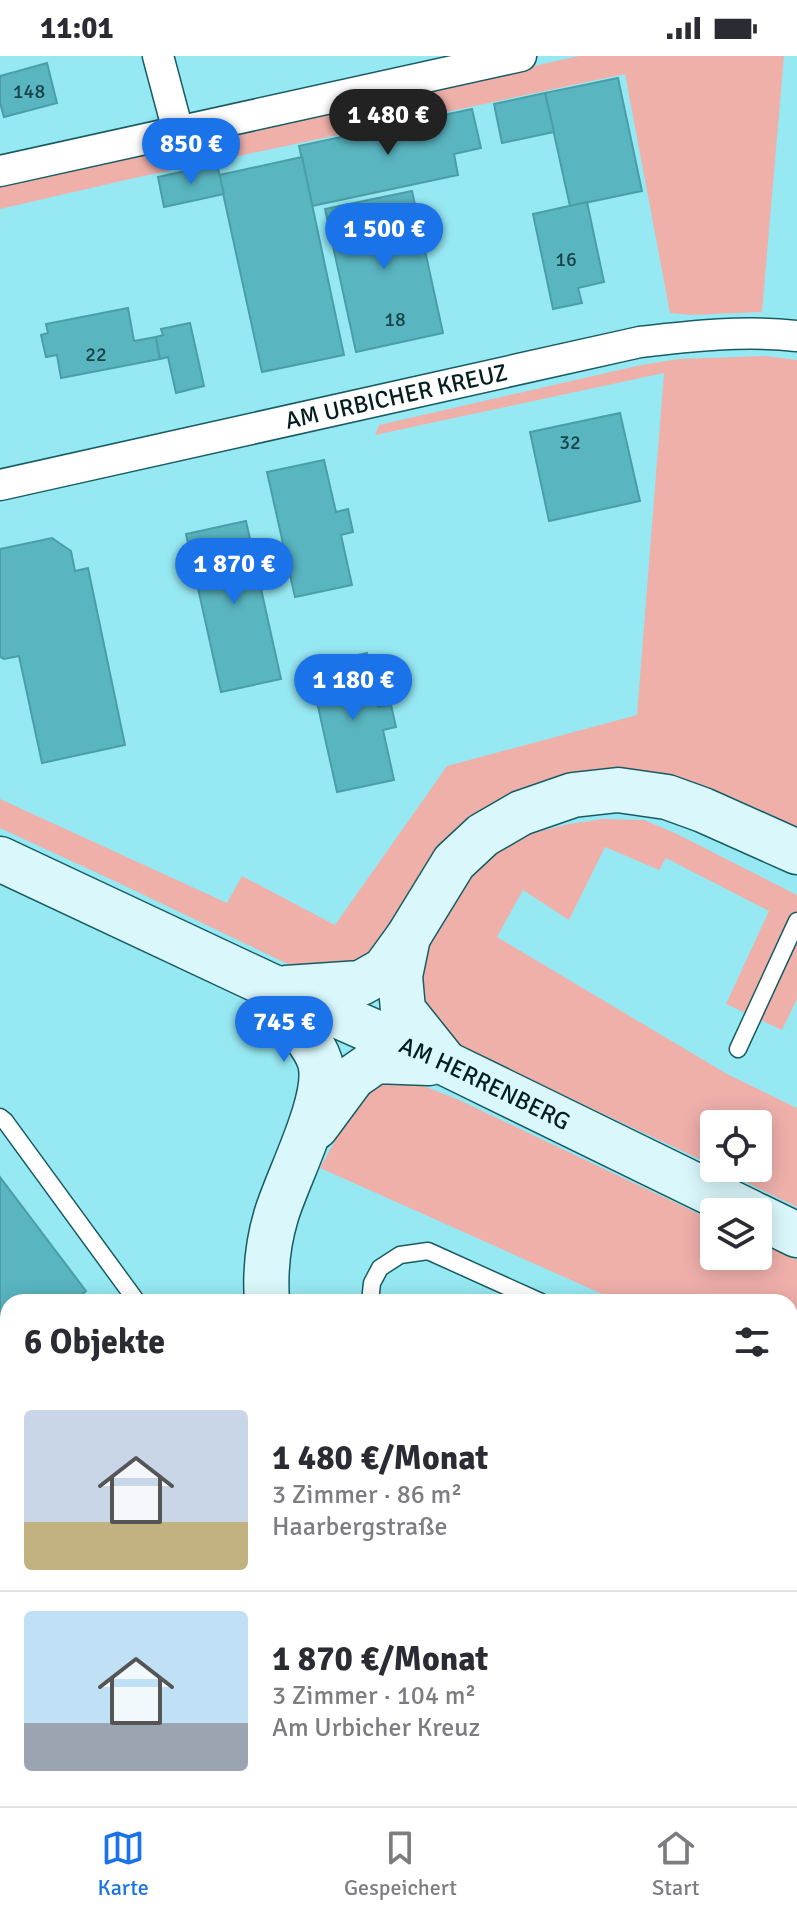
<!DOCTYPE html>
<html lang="de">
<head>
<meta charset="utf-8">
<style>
  body { margin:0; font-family:Signika,sans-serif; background:#f7f7f7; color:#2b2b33; height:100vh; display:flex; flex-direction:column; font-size:30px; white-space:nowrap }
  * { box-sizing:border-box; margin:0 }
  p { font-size:26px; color:#7c7c81 }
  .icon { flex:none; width:44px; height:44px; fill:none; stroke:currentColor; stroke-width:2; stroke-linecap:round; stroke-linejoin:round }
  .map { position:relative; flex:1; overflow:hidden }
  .sheet { position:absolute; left:0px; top:1238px; width:798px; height:512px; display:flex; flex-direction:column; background:#fff; border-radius:24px 24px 0 0; box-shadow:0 4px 20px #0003 }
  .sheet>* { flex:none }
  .buttons { position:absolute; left:700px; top:1054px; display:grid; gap:16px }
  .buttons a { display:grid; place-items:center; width:72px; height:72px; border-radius:8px; background:#fff; box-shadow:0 4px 20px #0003; font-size:40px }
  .price { position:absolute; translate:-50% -68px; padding:0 18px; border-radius:28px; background:#1a73e8; color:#fff; font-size:26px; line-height:52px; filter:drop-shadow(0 2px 4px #0008) }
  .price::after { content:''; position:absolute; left:50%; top:48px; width:24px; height:18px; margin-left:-12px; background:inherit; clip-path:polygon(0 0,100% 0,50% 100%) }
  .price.active { background:#222; color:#fff }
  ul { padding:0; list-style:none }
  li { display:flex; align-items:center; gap:24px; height:200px; padding:0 24px }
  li+li { border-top:2px solid #e1e1e2 }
  li span { display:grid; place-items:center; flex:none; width:224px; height:160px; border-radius:8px; color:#555 }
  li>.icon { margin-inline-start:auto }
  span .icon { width:96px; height:96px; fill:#fffc; stroke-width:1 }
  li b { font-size:34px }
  h2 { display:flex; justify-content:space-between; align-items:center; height:96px; padding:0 24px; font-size:34px }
  .status { display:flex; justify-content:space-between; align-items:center; height:56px; padding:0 40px; background:#fff; direction:ltr }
  .status svg { height:22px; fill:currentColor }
  .dock { display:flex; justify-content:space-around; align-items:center; height:112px; border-top:2px solid #e1e1e2; background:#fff; font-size:22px; color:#7c7c81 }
  .dock a { display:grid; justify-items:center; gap:4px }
  .dock .active { color:#1a73e8 }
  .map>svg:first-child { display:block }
  .green { fill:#efb0aa }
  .building { fill:#59b5c0; stroke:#4a9ea8; stroke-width:2 }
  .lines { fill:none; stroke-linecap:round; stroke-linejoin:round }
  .service-casing { stroke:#185c63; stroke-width:19 }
  .minor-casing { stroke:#185c63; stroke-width:33 }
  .secondary-casing { stroke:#185c63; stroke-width:47 }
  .service { stroke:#fff; stroke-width:16 }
  .minor { stroke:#fff; stroke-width:30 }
  .secondary { stroke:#daf8fc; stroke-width:44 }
  .tram { stroke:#4b8087; stroke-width:2 }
  .labels { text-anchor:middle; stroke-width:7; stroke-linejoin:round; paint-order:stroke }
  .number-label { font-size:20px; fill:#184348 }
  .street-label { font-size:24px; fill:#031d20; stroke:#f4fcfd }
</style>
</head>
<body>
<div class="status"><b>11:01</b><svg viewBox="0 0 49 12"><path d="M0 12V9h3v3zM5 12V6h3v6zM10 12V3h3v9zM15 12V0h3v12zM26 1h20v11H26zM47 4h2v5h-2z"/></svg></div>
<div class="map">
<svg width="797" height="1750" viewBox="0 0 797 1750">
  <rect width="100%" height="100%" fill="#96e9f3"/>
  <!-- green -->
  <g class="green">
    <polygon points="579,0 784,0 762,256 691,259 670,257 625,18 130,123 0,153 0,128"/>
    <polygon points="765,300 797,304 797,771 732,741 698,729 517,737 485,752 462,769 366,915 296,912 121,828 0,772 0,743 227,847 242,820 335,869 447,710 637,659 664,317 375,379 379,369 641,309 679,303"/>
    <polygon points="603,763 644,764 677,778 797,839 797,943 782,974 726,948 769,855 666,802 659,814 605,791 569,864 523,834 497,881 727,1018 797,1052 797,1151 717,1112 758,1112 758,1068 714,1068 714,1110 436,979 416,941 421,898 467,822 507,788 533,777 569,768"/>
    <polygon points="408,1024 457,1043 714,1165 714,1200 758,1200 758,1185 797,1204 797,1328 790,1325 790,1246 620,1246 320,1112 366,1029"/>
  </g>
  <!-- building -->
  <g class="building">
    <polygon points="47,7 57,47 4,61 0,47 0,20"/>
    <polygon points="618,22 642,135 570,150 545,37"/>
    <polygon points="545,37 554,76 502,87 494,48"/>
    <polygon points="472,53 481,92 454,98 458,119 312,150 299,90"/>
    <polygon points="302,101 344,299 262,316 219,119"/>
    <polygon points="217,108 224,138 164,151 158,121"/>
    <polygon points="412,135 443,277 356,296 325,153"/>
    <polygon points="587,146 604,226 578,232 582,247 553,253 533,158"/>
    <polygon points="128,252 134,285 156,281 160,303 61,322 57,299 46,301 41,279 48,277 46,268"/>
    <polygon points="190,267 204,330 176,337 168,301 160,303 156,281 163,279 161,273"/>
    <polygon points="620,357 640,445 549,465 530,376"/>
    <polygon points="324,404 336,456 348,453 353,476 341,479 352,529 295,541 267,416"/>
    <polygon points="246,465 281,623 221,636 186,478"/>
    <polygon points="52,482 71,495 75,515 88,512 125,689 42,707 19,600 4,603 0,601 0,493"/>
    <polygon points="367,597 378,651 391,649 396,671 383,674 394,724 337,736 309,610"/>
    <polygon points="0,1121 86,1235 72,1246 8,1246 8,1341 0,1347"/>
  </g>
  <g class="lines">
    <defs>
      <g id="service">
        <polyline points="738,993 797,865"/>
        <polyline points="0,1061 5,1065 135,1243 135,1246"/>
        <polyline points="370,1246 372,1227 380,1212 400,1199 428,1195 541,1246"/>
        <polyline points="0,1416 8,1415"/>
        <polyline points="313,1742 316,1750"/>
        <polyline points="615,1750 644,1742"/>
      </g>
      <g id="minor">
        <polyline points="158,0 178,75"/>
        <polyline points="0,115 521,0"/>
        <path id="s1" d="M0 429 640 286C692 280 745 274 797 280"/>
      </g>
      <g id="secondary">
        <path id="s2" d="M0 803 275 932 447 1008 750 1156"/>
        <polyline points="408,881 400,920 403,954 443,1004"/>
        <polyline points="286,932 361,927 384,914 408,881 454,806 483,779 521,757 573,739 618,734 667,741 703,754 797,796"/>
        <polyline points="316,1071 353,1021 376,1005 429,1007"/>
        <polyline points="758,1160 797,1179"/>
        <path d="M267 1246C265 1218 268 1187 276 1160 287 1122 330 1043 320 1006 316 993 309 985 301 974 292 961 284 946 275 932"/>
        <polyline points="790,1595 797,1580"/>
      </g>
    </defs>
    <!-- service casing -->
    <use href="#service" class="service-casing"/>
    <!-- minor casing -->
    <use href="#minor" class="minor-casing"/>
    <!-- secondary casing -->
    <use href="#secondary" class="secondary-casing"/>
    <!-- service -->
    <use href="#service" class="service"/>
    <!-- minor -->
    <use href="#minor" class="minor"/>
    <!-- secondary -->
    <use href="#secondary" class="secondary"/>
    <!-- tram -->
    <g class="tram">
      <polyline points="790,1694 797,1683"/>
      <polyline points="790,1721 797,1714"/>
      <polyline points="710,1750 735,1742"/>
      <polyline points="752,1750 765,1742"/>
    </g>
  </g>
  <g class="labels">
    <!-- number labels -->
    <g class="number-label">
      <text x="29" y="42">148</text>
      <text x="566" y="210">16</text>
      <text x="395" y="270">18</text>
      <text x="96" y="305">22</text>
      <text x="570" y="393">32</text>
    </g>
    <!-- street labels -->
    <g class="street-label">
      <text dy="8" stroke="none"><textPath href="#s1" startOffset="406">AM URBICHER KREUZ</textPath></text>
      <text dy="8" stroke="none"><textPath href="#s2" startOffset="534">AM HERRENBERG</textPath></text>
    </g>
  </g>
</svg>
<div class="buttons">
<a><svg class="icon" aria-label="locate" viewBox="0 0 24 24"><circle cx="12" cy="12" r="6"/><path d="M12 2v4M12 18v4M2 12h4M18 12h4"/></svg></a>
<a><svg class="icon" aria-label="layers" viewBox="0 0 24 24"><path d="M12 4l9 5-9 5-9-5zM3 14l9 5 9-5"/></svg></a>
</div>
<b class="price active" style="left:388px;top:101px">1 480 €</b>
<b class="price" style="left:191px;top:130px">850 €</b>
<b class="price" style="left:384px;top:215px">1 500 €</b>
<b class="price" style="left:234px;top:550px">1 870 €</b>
<b class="price" style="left:353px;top:666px">1 180 €</b>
<b class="price" style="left:284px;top:1008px">745 €</b>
<section class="sheet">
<h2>6 Objekte<svg class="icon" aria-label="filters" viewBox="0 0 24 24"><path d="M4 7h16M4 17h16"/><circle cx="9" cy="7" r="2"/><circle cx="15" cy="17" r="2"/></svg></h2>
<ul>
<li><span style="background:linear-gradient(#c9d6e8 70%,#c2b280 0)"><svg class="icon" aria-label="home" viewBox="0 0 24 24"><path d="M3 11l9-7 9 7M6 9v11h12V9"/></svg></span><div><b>1 480 €/Monat</b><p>3 Zimmer · 86 m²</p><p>Haarbergstraße</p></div></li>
<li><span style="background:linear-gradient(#bfe0f5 70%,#9aa5b1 0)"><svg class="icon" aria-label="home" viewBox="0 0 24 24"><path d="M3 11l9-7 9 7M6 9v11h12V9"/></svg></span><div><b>1 870 €/Monat</b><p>3 Zimmer · 104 m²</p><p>Am Urbicher Kreuz</p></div></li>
</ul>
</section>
</div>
<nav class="dock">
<a class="active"><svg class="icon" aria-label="map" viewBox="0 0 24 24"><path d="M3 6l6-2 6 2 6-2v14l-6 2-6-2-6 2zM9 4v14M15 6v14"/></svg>Karte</a>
<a><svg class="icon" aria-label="saved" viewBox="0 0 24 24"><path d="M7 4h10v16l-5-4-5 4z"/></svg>Gespeichert</a>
<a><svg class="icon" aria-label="home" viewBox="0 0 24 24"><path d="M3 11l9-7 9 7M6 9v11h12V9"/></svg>Start</a>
</nav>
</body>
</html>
